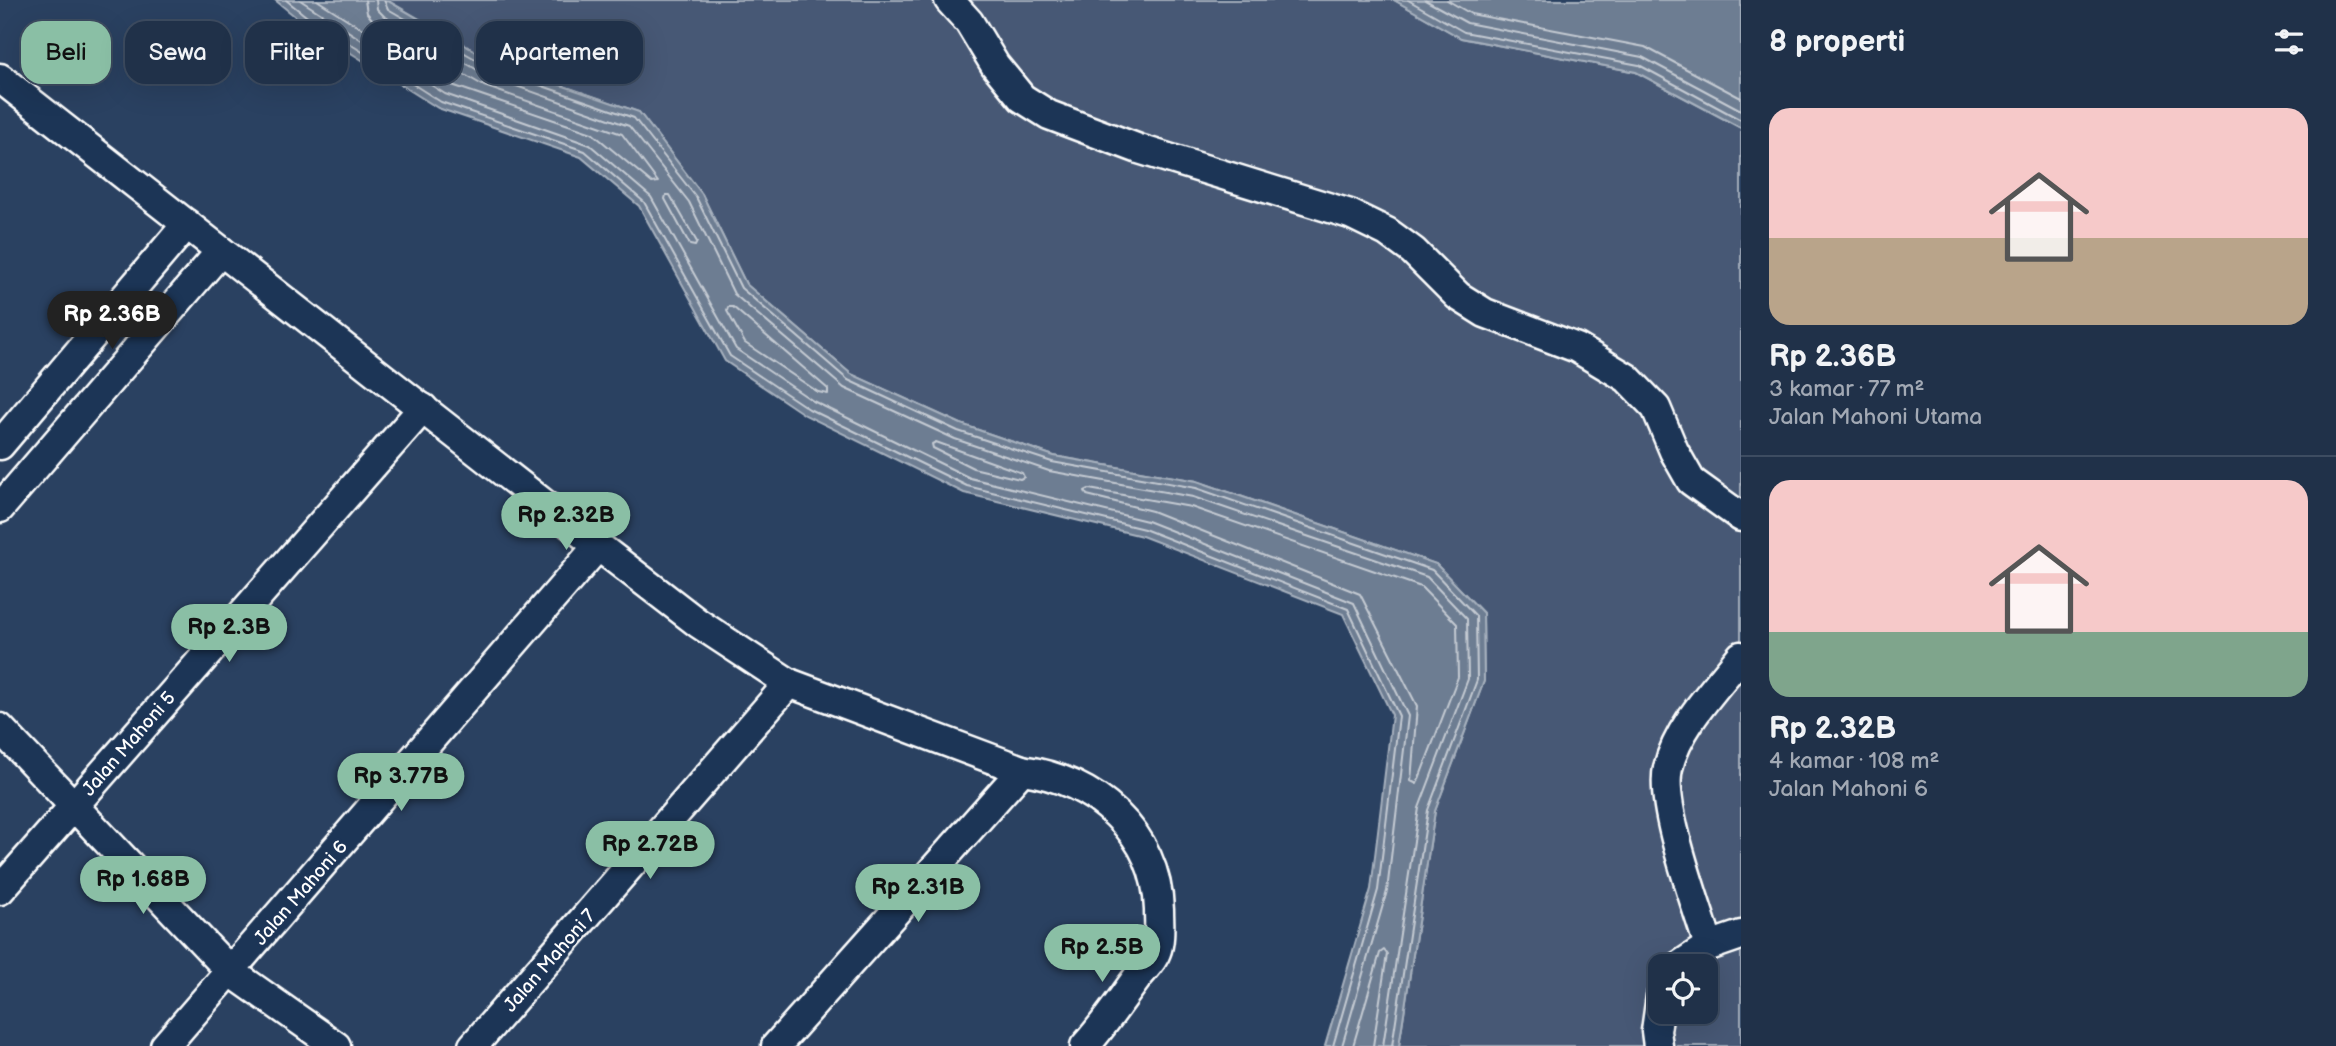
<!DOCTYPE html>
<html lang="id">
<head>
<meta charset="utf-8">
<style>
  body { margin:0; font-family:"Balsamiq Sans",sans-serif; background:#2d3d53; color:#f1f3f6; height:100vh; display:flex; flex-direction:column; font-size:26px; white-space:nowrap }
  * { box-sizing:border-box; margin:0 }
  p { font-size:23px; color:#a2a9b4 }
  .icon { flex:none; width:38px; height:38px; fill:none; stroke:currentColor; stroke-width:2; stroke-linecap:round; stroke-linejoin:round }
  .map { position:relative; flex:1; overflow:hidden }
  .side { display:flex; flex-direction:column; background:#203149; width:595px }
  .side>* { flex:none }
  .banner { position:absolute; left:21px; top:21px; width:665px; height:63px; display:flex; gap:14px }
  .buttons { position:absolute; left:1648px; top:954px; display:grid; gap:14px }
  .buttons a { display:grid; place-items:center; width:70px; height:70px; border-radius:14px; background:#203149; box-shadow:0 7px 28px #0002,0 0 0 2px #3d4c61; font-size:35px }
  .price { position:absolute; translate:-50% -60px; padding:0 16px; border-radius:24px; background:#8abfa5; color:#111; font-size:23px; line-height:46px; filter:drop-shadow(0 2px 4px #0008) }
  .price::after { content:''; position:absolute; left:50%; top:42px; width:21px; height:16px; margin-left:-10px; background:inherit; clip-path:polygon(0 0,100% 0,50% 100%) }
  .price.on { background:#222; color:#fff }
  ul { padding:0; list-style:none }
  li { display:grid; align-content:center; gap:14px; height:371px; padding:0 28px }
  li+li { border-top:2px solid #3d4c61 }
  li span { display:grid; place-items:center; height:217px; border-radius:21px; color:#555 }
  li>.icon { margin-inline-start:auto }
  span .icon { width:126px; height:126px; fill:#fffc; stroke-width:1 }
  li b { font-size:30px }
  h2 { display:flex; justify-content:space-between; align-items:center; height:84px; padding:0 28px; font-size:30px }
  .chip { padding:0 24px; border-radius:21px; background:#203149; box-shadow:0 7px 28px #0002,0 0 0 2px #3d4c61; font-size:24px; line-height:63px }
  .chip.on { background:#8abfa5; color:#111 }
  main { display:flex; flex:1; min-height:0 }
  .map>svg:first-child { display:block }
  .green { fill:#465975; stroke:#a2acba; stroke-width:2; fill-rule:evenodd }
  .water { fill:#6d7d92; stroke:#a7b1be; stroke-width:2 }
  .lines { fill:none; stroke-linecap:round; stroke-linejoin:round }
  .shore { stroke:#c5cbd3; stroke-width:2 }
  .minor-casing { stroke:#fff; stroke-width:33 }
  .minor { stroke:#1d3557; stroke-width:28 }
  .labels { text-anchor:middle; stroke-width:5; stroke-linejoin:round; paint-order:stroke }
  .street-label { font-size:19px; fill:#fff; stroke:#1d3557 }
</style>
</head>
<body>
<main>
<div class="map">
<svg width="1741" height="1046" viewBox="0 0 1741 1046">
  <rect width="100%" height="100%" fill="#2a4161"/>
  <filter id="ink" filterUnits="userSpaceOnUse"><feTurbulence type="fractalNoise" baseFrequency=".0143" numOctaves="2"/><feDisplacementMap in="SourceGraphic" scale="14" xChannelSelector="R" yChannelSelector="G"/><feConvolveMatrix kernelMatrix="1 2 1 2 8 2 1 2 1" color-interpolation-filters="sRGB"/></filter>
  <g filter="url(#ink)">
    <!-- green -->
    <path class="green" d="M387 0H1394L1461 38 1636 72 1741 128V1046H1399L1435 811 1484 681 1483 613 1436 564 1197 481 1054 456 961 424 851 374 746 284 702 194 639 112 494 62ZM1661 966H1706V1012H1661Z"/>
    <!-- water -->
    <g class="water">
      <polygon points="275,0 386,0 494,62 639,112 702,194 746,284 851,374 961,424 1054,456 1197,481 1436,564 1483,613 1484,681 1435,811 1399,1046 1325,1046 1371,889 1392,715 1343,614 1142,536 964,493 805,415 725,361 639,206 581,157 438,108 302,22"/>
      <polygon points="1394,0 1741,0 1741,128 1636,72 1461,38"/>
    </g>
    <g class="lines">
      <!-- shore -->
      <g class="shore">
        <polyline points="286,0 306,16 441,102 585,151 644,202 730,356 809,409 967,486 1144,529 1348,609 1399,716 1378,890 1333,1046"/>
        <polyline points="300,0 445,94 590,145 651,197 736,349 813,401 970,478 1147,521 1354,603 1408,716 1387,891 1342,1046"/>
        <polyline points="317,0 449,84 592,133 652,183 658,182 622,134 484,86 376,24 367,13 365,0"/>
        <polyline points="376,0 377,9 384,16 488,76 629,126 689,202 734,294 844,388 955,439 1049,471 1193,497 1427,577 1467,619 1468,679 1419,808 1383,1046"/>
        <polyline points="384,0 388,9 491,68 634,118 696,197 741,288 848,380 958,431 1052,462 1196,488 1432,570 1476,616 1477,680 1428,810 1392,1046"/>
        <polyline points="1408,0 1464,32 1639,65 1741,120"/>
        <polyline points="1425,0 1467,23 1642,57 1741,110"/>
        <polyline points="1447,0 1471,14 1645,47 1741,98"/>
        <polygon points="666,195 670,195 697,242 695,246 690,245 665,199"/>
        <polygon points="728,307 733,307 828,389 828,394 818,392 745,343 727,311"/>
        <polygon points="936,442 1022,473 1024,477 1020,479 973,468 933,448 932,444"/>
        <polygon points="1089,489 1191,507 1421,587 1457,624 1458,677 1417,784 1411,781 1417,706 1360,594 1152,511 1087,495 1085,491"/>
        <polyline points="1353,1046 1380,953 1384,950 1387,954 1373,1046"/>
      </g>
      <defs>
        <g id="minor">
          <polyline points="949,0 969,22 995,65 1022,98 1049,115 1139,149 1350,214 1387,232 1413,251 1458,296 1485,313 1577,348 1627,378 1656,408 1674,451 1691,481 1741,517"/>
          <path d="M0 78 598 546 698 623 789 683 1022 770C1095 780 1157 833 1159 910 1159 922 1161 940 1156 952 1153 961 1143 970 1137 978 1120 1001 1104 1025 1085 1046"/>
          <polyline points="0,445 187,224"/>
          <polyline points="0,508 221,251"/>
          <polyline points="0,728 231,972 336,1046"/>
          <polyline points="0,890 423,408"/>
          <path d="M1709 946C1697 906 1659 806 1668 768 1678 726 1715 689 1741 656"/>
          <polyline points="1679,966 1709,946 1741,935"/>
          <polyline points="165,1046 598,546"/>
          <polyline points="473,1046 789,683"/>
          <polyline points="776,1046 1022,770"/>
          <polyline points="1658,1046 1656,1031 1661,996"/>
        </g>
      </defs>
      <!-- minor casing -->
      <use href="#minor" class="minor-casing"/>
      <!-- minor -->
      <use href="#minor" class="minor"/>
    </g>
  </g>
  <g class="labels">
    <!-- street labels -->
    <g class="street-label">
      <text transform="translate(128 743) rotate(-49)" y="7">Jalan Mahoni 5</text>
      <text transform="translate(300 892) rotate(-49)" y="7">Jalan Mahoni 6</text>
      <text transform="translate(549 960) rotate(-49)" y="7">Jalan Mahoni 7</text>
    </g>
  </g>
</svg>
<div class="buttons">
<a><svg class="icon" aria-label="locate" viewBox="0 0 24 24"><circle cx="12" cy="12" r="6"/><path d="M12 2v4M12 18v4M2 12h4M18 12h4"/></svg></a>
</div>
<b class="price on" style="left:112px;top:351px">Rp 2.36B</b>
<b class="price" style="left:566px;top:552px">Rp 2.32B</b>
<b class="price" style="left:229px;top:664px">Rp 2.3B</b>
<b class="price" style="left:401px;top:813px">Rp 3.77B</b>
<b class="price" style="left:650px;top:881px">Rp 2.72B</b>
<b class="price" style="left:143px;top:916px">Rp 1.68B</b>
<b class="price" style="left:918px;top:924px">Rp 2.31B</b>
<b class="price" style="left:1102px;top:984px">Rp 2.5B</b>
<div class="banner">
<a class="chip on">Beli</a>
<a class="chip">Sewa</a>
<a class="chip">Filter</a>
<a class="chip">Baru</a>
<a class="chip">Apartemen</a>
</div>
</div>
<section class="side">
<h2>8 properti<svg class="icon" aria-label="filters" viewBox="0 0 24 24"><path d="M4 7h16M4 17h16"/><circle cx="9" cy="7" r="2"/><circle cx="15" cy="17" r="2"/></svg></h2>
<ul>
<li><span style="background:linear-gradient(#f6c9c9 60%,#b9a48a 0)"><svg class="icon" aria-label="home" viewBox="0 0 24 24"><path d="M3 11l9-7 9 7M6 9v11h12V9"/></svg></span><div><b>Rp 2.36B</b><p>3 kamar · 77 m²</p><p>Jalan Mahoni Utama</p></div></li>
<li><span style="background:linear-gradient(#f6c9c9 70%,#7fa58c 0)"><svg class="icon" aria-label="home" viewBox="0 0 24 24"><path d="M3 11l9-7 9 7M6 9v11h12V9"/></svg></span><div><b>Rp 2.32B</b><p>4 kamar · 108 m²</p><p>Jalan Mahoni 6</p></div></li>
</ul>
</section>
</main>
</body>
</html>
